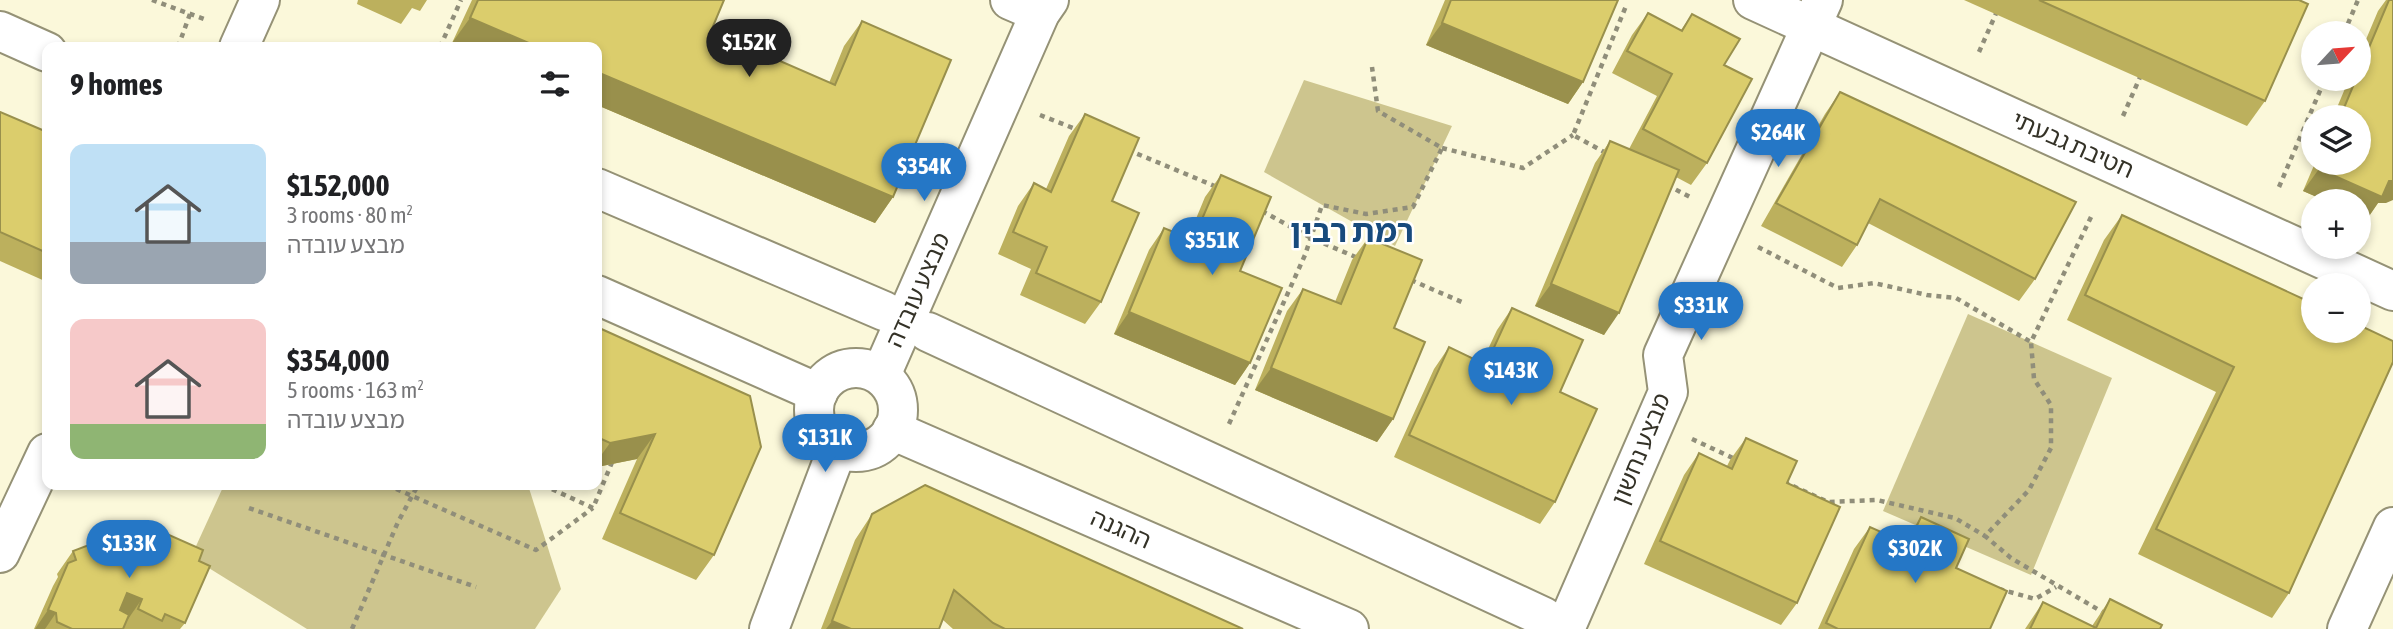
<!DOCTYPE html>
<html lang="en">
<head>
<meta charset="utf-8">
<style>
  body { margin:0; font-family:"Asap Condensed","Noto Sans Hebrew",sans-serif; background:#f2f2f2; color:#202124; height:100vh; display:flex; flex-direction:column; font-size:26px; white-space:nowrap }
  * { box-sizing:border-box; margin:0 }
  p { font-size:23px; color:#757577 }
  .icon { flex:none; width:38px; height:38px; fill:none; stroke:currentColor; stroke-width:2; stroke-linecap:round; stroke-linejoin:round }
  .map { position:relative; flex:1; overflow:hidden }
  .panel { position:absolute; left:42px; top:42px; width:560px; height:448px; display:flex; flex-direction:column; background:#fff; border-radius:14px; box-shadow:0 4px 10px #0003 }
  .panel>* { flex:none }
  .needle { width:46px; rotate:64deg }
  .tools { position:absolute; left:2301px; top:21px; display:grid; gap:14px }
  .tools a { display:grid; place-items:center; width:70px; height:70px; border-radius:50%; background:#fff; box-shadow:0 4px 10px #0003; font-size:35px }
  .price { position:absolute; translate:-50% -60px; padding:0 16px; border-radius:24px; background:#2577c6; color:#fff; font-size:23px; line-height:46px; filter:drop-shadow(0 2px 4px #0008) }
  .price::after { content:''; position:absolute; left:50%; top:42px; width:21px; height:16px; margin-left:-10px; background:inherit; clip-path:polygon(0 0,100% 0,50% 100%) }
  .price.active { background:#222; color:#fff }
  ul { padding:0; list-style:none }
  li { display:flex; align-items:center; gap:21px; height:175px; padding:0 28px }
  li span { display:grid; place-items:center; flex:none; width:196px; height:140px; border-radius:14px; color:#555 }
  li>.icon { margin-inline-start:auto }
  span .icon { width:84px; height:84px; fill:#fffc; stroke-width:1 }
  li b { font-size:30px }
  h2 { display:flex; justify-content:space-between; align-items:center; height:84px; padding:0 28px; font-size:30px }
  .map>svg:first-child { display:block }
  .green { fill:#cdc58e }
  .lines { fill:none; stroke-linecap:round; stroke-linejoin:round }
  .minor-casing { stroke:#959276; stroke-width:42 }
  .path { stroke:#908e7a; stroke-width:4.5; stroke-dasharray:5 5; stroke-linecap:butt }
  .minor { stroke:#fff; stroke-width:38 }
  .wall { fill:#bcb05d }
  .shaded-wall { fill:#99904c }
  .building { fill:#dbcd6c; stroke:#99904c; stroke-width:2 }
  .labels { text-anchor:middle; stroke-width:5; stroke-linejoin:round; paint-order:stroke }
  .street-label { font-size:24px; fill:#343227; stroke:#fff }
  .district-label { font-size:32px; font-weight:bold; fill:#174a7d; stroke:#fff }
</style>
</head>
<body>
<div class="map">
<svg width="2393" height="629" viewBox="0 0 2393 629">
  <rect width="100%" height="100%" fill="#fbf8da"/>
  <!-- green -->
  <g class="green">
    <polygon points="1304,80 1452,126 1395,246 1264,172"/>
    <polygon points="1968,314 2112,378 2031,575 1883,511"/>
    <polygon points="224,485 528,485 561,589 535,629 307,629 191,557"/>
  </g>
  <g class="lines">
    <defs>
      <g id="minor">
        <polyline points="1010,0 1040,13"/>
        <polyline points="1753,0 2393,291"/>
        <polyline points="0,31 47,52"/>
        <polyline points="239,47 260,0"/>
        <polyline points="597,188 884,311"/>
        <polyline points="597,295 818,393"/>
        <polyline points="928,332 1544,617"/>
        <circle cx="856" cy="410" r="42"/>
        <polyline points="881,375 1040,13 1049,0"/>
        <polyline points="892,430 1349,629"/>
        <polyline points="0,553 47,453"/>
        <polyline points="769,629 838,447"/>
        <polyline points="1565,629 1668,392 1663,355 1823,0"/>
        <polyline points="2347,629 2393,527"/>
      </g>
    </defs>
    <!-- minor casing -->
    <use href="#minor" class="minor-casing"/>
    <!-- path -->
    <g class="path">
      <polyline points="152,0 204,19"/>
      <polyline points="2344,33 2358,0"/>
      <polyline points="2359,46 2362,47"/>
      <polyline points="178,47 190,14"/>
      <polyline points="440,47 461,0"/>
      <polyline points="1979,52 2002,0"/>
      <polyline points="1040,115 1078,130"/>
      <polyline points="2123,116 2141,75"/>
      <polyline points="1442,148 1523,168 1573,135"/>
      <polyline points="1128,150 1217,187"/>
      <polyline points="1606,153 1573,135 1626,6"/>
      <polyline points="1667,185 1690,197"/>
      <polyline points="2279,187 2325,79"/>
      <polyline points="1262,211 1311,238 1358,258"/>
      <polyline points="2091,217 2031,342 2034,379 2051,405 2051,448 2029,490 1985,536 2011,558 2104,613"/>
      <polyline points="1758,247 1838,288 1874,283 1927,295 1956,298 2031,342"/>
      <polyline points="1411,280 1464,303"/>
      <polyline points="1229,424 1305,255 1322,205 1366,214 1413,207 1442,148 1378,111 1372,67"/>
      <polyline points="1692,439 1735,459"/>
      <polyline points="1784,482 1828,502 1877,500 1955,518 1985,536"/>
      <polyline points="387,485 536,550 593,508"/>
      <polyline points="543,485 593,508 613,460"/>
      <polyline points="249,508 476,587"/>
      <polyline points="1999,589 2035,599 2056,587"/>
      <polyline points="352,629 398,522 418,485"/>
    </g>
    <!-- minor -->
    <use href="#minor" class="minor"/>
  </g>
  <!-- wall -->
  <g class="wall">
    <polygon points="358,0 427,0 420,11 412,8 401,24 357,4"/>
    <polygon points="472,0 724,0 711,31 829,83 844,46 862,21 893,197 875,223 597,105 597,47 461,47 452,43"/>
    <polygon points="1445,0 1618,0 1583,82 1568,104 1426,45"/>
    <polygon points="1964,0 2299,0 2265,101 2247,126"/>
    <polygon points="2386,0 2393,0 2386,203 2378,203 2367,219 2359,216 2359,201 2326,201 2303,191 2315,163 2359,163 2359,117 2333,117 2349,79 2359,79 2359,56 2378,11"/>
    <polygon points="1648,13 1681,30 1692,14 1724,65 1707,163 1691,185 1676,177 1604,335 1535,306 1595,163 1610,141 1629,149 1657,96 1612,73 1632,35"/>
    <polygon points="1840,92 2035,279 2019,301 1868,223 1857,245 1842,267 1761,226 1825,114"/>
    <polygon points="0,112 47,132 47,282 0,261"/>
    <polygon points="1085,114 1112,201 1101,302 1085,324 1020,295 1031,269 998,254 1018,206 1034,183 1046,189 1069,136"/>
    <polygon points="1221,175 1240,271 1250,363 1235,385 1114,334 1149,250 1164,228 1188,238 1205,197"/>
    <polygon points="2122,215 2314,304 2289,593 2272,618 2138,554 2216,392 2067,320 2104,240"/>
    <polygon points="1368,238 1394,328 1393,419 1377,442 1255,390 1287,311 1303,289 1335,302 1352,260"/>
    <polygon points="1512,308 1560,392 1555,502 1540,524 1394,457 1434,369 1449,347 1482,362 1497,330"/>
    <polygon points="597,327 750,396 714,555 696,580 602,539 637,459 597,467"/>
    <polygon points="1746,438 1787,483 1797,603 1781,625 1644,564 1684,475 1699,453 1727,466 1730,460"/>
    <polygon points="872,514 1243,629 953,629 943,620 939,629 821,629 855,540"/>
    <polygon points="1921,517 1956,568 1990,629 1818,629 1854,549 1870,527 1904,542"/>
    <polygon points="148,534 199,561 185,623 180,629 34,629 53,586 58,577 57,574 73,551"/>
    <polygon points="2110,599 2160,629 2025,629 2043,602 2092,626"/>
  </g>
  <!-- shaded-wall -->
  <g class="shaded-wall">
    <polygon points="470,18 538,47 461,47 452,43"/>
    <polygon points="1442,23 1583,82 1568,104 1426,45"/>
    <polygon points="597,72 893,197 875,223 597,105"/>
    <polygon points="2319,169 2393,181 2393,200 2386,203 2378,203 2367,219 2359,216 2359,201 2326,201 2303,191"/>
    <polygon points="1551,284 1619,313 1604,335 1535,306"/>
    <polygon points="1129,312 1250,363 1235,385 1114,334"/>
    <polygon points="1271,368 1393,419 1377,442 1255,390"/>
    <polygon points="655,434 637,459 597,467 597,461 610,443"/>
    <polygon points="127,593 142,599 126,622 112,615"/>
    <polygon points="48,610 56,613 45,629 35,629"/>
    <polygon points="832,621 851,629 826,629"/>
  </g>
  <!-- building -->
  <g class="building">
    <polygon points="478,0 724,0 711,31 835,85 862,21 951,60 893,197 597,72 597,47 538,47 470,18"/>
    <polygon points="1451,0 1618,0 1583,82 1442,23"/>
    <polygon points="2039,0 2299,0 2308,4 2265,101"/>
    <polygon points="2389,0 2393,0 2393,181 2389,181 2382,197 2319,169 2321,163 2359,163 2359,131 2360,131 2363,124 2359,123 2359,117 2347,117 2341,115 2356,79 2359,79 2359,71"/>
    <polygon points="1648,13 1682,31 1692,14 1740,39 1724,65 1752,79 1707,163 1643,129 1672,74 1627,51"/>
    <polygon points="1840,92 2076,202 2035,279 1880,199 1857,245 1776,203"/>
    <polygon points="0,112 47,132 47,253 0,232"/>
    <polygon points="1085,114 1139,138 1112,201 1139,213 1101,302 1036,273 1047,247 1013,232 1034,183 1051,192"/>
    <polygon points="1610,141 1679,170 1619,313 1551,284"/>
    <polygon points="1221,175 1271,197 1240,271 1282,288 1250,363 1129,312 1164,228 1193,240"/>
    <polygon points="2122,215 2314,304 2314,331 2359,331 2359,325 2393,341 2393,362 2289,593 2156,529 2234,367 2085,295"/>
    <polygon points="1368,238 1422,260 1394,328 1425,342 1393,419 1271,368 1303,289 1341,304"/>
    <polygon points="1512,308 1583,340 1560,392 1597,409 1555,502 1409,435 1449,347 1486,365"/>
    <polygon points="597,327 750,396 761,447 714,555 620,513 655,434 610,443 597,437"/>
    <polygon points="1746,438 1797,461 1787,483 1840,507 1797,603 1660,541 1699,453 1732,469"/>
    <polygon points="925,485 1243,629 1005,629 993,623 954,590 939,629 851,629 832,621 872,514"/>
    <polygon points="1921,517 1969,539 1956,568 2007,591 1990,629 1838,629 1826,623 1870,527 1908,544"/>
    <polygon points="144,524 148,534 158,530 203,550 199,561 210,566 185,623 165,614 162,621 138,609 142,599 127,593 120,610 129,615 123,629 72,629 57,622 56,613 48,610 68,563 76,560 73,551"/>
    <polygon points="2110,599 2162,625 2160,629 2030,629 2043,602 2096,628"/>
  </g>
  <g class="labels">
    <!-- street labels -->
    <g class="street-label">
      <text transform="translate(2073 145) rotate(24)" y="8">חטיבת גבעתי</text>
      <text transform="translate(918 290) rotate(-66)" y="8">מבצע עובדה</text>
      <text transform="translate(1641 449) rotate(-68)" y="8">מבצע נחשון</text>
      <text transform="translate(1121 529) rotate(24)" y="8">ההגנה</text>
    </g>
    <!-- district labels -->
    <g class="district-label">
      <text x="1352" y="242">רמת רבין</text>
    </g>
  </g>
</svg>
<div class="tools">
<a><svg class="needle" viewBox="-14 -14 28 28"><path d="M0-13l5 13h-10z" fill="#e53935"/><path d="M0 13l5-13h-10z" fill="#757577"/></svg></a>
<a><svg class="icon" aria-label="layers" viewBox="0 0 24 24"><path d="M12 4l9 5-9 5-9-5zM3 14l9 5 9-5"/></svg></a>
<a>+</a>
<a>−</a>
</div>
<b class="price active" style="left:749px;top:79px">$152K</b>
<b class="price" style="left:1778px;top:169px">$264K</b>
<b class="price" style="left:924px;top:203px">$354K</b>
<b class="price" style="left:1212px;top:277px">$351K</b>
<b class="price" style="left:1701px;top:342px">$331K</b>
<b class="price" style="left:1511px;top:407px">$143K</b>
<b class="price" style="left:825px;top:474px">$131K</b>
<b class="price" style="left:129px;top:580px">$133K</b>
<b class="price" style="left:1915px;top:585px">$302K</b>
<section class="panel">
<h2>9 homes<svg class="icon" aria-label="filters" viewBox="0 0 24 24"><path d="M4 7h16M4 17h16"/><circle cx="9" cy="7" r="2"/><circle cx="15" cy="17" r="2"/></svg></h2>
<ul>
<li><span style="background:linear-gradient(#bfe0f5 70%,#9aa5b1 0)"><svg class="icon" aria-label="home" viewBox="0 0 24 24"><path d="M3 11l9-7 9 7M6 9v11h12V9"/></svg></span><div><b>$152,000</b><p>3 rooms · 80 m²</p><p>מבצע עובדה</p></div></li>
<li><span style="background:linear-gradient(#f6c9c9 75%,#8fb573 0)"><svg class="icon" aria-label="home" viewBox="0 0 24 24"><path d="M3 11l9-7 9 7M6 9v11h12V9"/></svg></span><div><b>$354,000</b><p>5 rooms · 163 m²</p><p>מבצע עובדה</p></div></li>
</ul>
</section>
</div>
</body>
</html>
